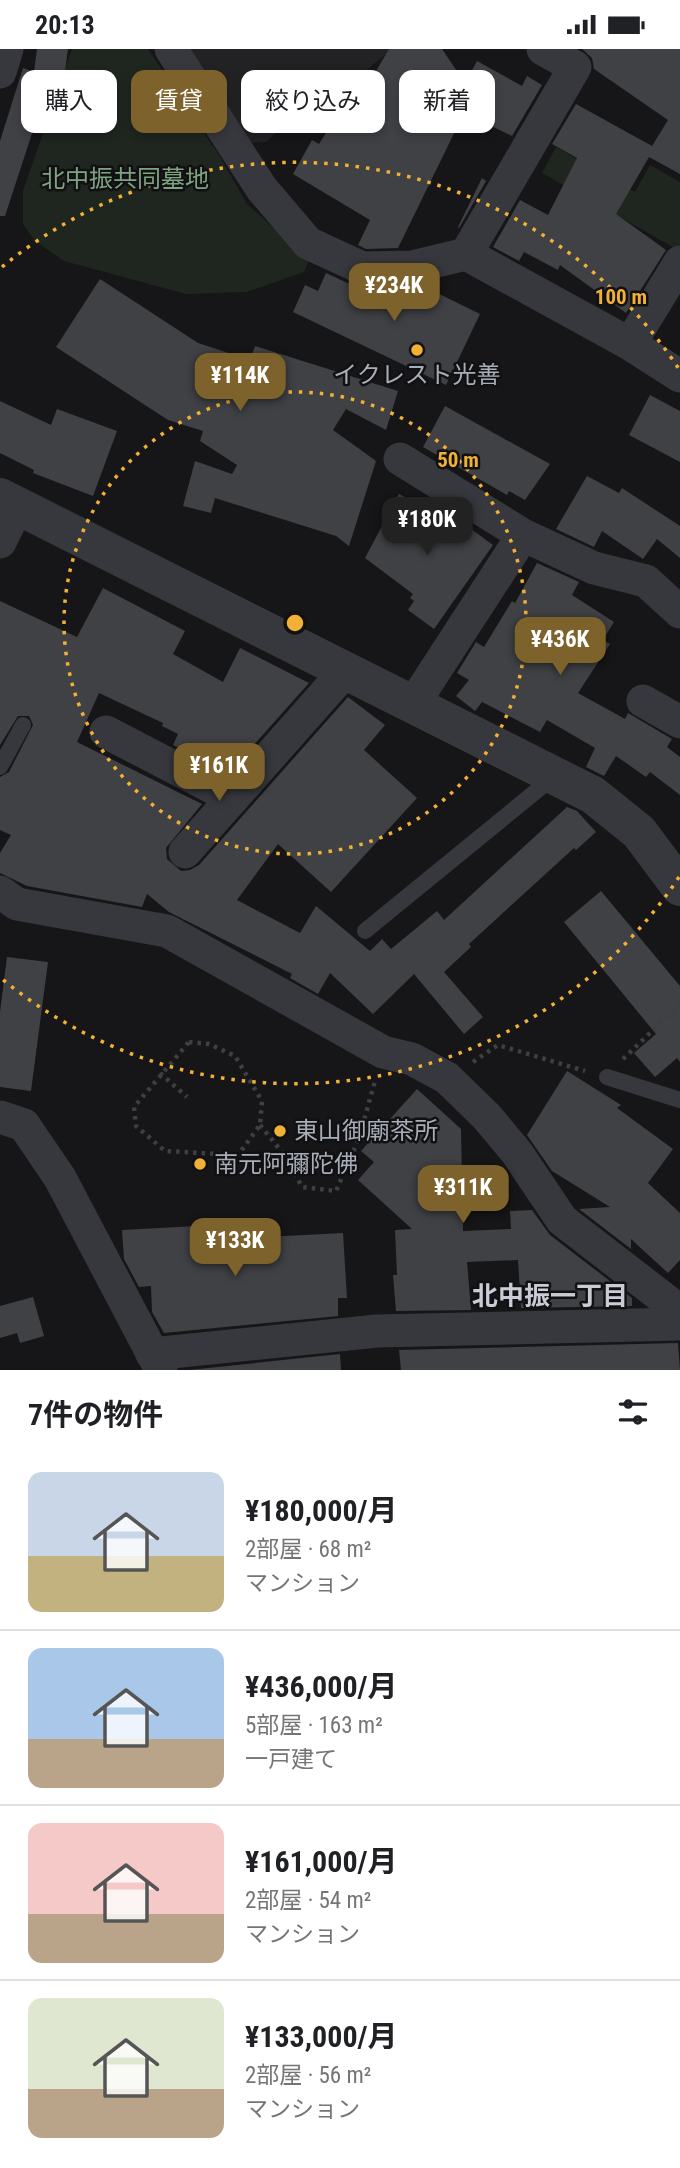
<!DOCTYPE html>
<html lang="ja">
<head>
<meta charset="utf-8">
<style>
  body { margin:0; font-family:"Roboto Condensed","Noto Sans JP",sans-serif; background:#f6f6f6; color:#202124; height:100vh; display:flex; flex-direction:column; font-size:26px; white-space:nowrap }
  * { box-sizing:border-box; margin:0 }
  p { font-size:23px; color:#757577 }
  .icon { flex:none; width:38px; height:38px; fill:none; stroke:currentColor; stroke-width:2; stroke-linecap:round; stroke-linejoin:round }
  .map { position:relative; height:1321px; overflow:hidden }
  .side { display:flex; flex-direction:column; background:#fff; flex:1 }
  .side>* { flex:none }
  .hud { position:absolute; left:21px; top:21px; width:639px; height:63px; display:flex; gap:14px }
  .price { position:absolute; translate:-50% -60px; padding:0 16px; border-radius:14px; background:#7e622b; color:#fff; font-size:23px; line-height:46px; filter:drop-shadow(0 2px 4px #0008) }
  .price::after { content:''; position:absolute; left:50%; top:42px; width:21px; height:16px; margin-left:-10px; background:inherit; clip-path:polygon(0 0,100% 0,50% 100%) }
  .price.selected { background:#222; color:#fff }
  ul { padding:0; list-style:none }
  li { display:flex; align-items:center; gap:21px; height:175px; padding:0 28px }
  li+li { border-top:2px solid #e0e0e0 }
  li span { display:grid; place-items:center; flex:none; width:196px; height:140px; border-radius:14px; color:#555 }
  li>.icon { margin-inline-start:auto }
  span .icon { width:84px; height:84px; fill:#fffc; stroke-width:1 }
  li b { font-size:30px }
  h2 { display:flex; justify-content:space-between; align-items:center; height:84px; padding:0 28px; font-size:30px }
  .chip { padding:0 24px; border-radius:14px; background:#fff; box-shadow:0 4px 10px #0003; font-size:24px; line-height:63px }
  .chip.selected { background:#7e622b; color:#fff }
  .status { display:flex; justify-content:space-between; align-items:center; height:49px; padding:0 35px; background:#fff; direction:ltr }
  .status svg { height:19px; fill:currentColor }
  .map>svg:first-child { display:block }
  .built { fill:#222225 }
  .green { fill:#1e261f }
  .building { fill:#404145 }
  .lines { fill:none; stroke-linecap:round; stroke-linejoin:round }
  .path { stroke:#3d3f44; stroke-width:4.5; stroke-dasharray:3.5 5; stroke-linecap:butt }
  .service { stroke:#37383d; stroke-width:16 }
  .minor { stroke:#37383d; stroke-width:33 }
  .tertiary { stroke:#37383d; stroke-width:38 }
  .ring { fill:none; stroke:#f2b134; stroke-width:3.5; stroke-dasharray:3.5 7 }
  .poi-dot { fill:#f2b134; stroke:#111113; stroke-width:2.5 }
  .labels { text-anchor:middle; stroke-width:5; stroke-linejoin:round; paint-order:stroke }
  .park-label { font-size:24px; fill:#7fa381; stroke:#111113 }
  .poi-label { font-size:24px; fill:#a8adb8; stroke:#111113; text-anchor:start }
  .neighbourhood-label { font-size:26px; font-weight:bold; fill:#c9ccd4; stroke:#111113 }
  .centre { fill:#f2b134; stroke:#111113; stroke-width:3.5 }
  .ring-label { font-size:21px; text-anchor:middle; font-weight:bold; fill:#f2b134; stroke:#111113; stroke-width:5; stroke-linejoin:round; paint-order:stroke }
</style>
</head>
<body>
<div class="status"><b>20:13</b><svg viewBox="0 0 49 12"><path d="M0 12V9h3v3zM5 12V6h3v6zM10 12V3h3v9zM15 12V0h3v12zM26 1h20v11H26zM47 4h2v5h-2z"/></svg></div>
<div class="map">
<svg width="680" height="1321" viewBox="0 0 680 1321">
  <rect width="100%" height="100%" fill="#161618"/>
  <!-- built -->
  <polygon class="built" points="184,0 392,0 342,41 320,81 293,67 266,93 245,94"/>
  <!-- green -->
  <g class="green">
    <polygon points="72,0 148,0 219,106 247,155 309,211 304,223 247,243 186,245 64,212 35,192 23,175 23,142"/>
    <polygon points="556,98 635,143 650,116 680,133 680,202 542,124"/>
  </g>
  <!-- building -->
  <g class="building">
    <polygon points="37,0 68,0 65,22 53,60 45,58 40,70 37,69 5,167 0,167 0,92 23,19 34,23"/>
    <polygon points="389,0 442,0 465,34 477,12 522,37 527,27 542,36 512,87 464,64 398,199 366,200 358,196 370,171 293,125 312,91 319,95 351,43 360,49"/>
    <polygon points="582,0 680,0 680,125 649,108 616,165 666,201 626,264 560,216 558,221 524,203 519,212 493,198 520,151 548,166 577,109 552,95 576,55 652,97 668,71 594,20 592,9"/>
    <polygon points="482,129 486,132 459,179 458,178"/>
    <polygon points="326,224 354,237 392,238 423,252 429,240 480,265 446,336 293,263 305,236 318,242"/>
    <polygon points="100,230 198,294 250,311 255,297 398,342 386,381 346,360 333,381 376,412 349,497 336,487 215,449 211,464 183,457 195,412 232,425 237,416 200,392 203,382 168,371 56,298"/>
    <polygon points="650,346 680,362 680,413 629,386"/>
    <polygon points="0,352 51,376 57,360 117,382 93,447 33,424 34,421 0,404"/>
    <polygon points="445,357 550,415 525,451 509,442 507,446 423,398"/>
    <polygon points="587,427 619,444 622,439 680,477 680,509 657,490 643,510 602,482 594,498 556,480"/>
    <polygon points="399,445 453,473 456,469 493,496 434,580 408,561 414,552 410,549 413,545 365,509"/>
    <polygon points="537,514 579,533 572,546 614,573 603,591 610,595 578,644 625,670 628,664 672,690 667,698 680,708 680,746 650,723 646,728 616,707 604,727 586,718 595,699 547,671 540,683 482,653 475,662 456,647 469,631 457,624 476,593 484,598 512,552 515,554"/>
    <polygon points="103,539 185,582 173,605 223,633 240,599 309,634 228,725 173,696 178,685 162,677 163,674 99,644 77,693 202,755 166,799 167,810 181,822 190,821 199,816 348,648 385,676 364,701 417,749 331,843 278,795 237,851 300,884 316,857 370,902 382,890 391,900 437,862 444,871 567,758 577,762 596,783 576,801 574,799 469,895 471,898 444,923 483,968 464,985 414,925 373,965 330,924 318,945 290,929 292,925 169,863 147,845 142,858 27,837 0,824 0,804 11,786 0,781 0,728 9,723 33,676 29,667 18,667 0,696 0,552 77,588"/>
    <polygon points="601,842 680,937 680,1013 677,1009 655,1028 634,1004 656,985 564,873"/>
    <polygon points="7,908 48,913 31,1042 0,1038 0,963"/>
    <polygon points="567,1022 621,1056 617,1059 673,1100 648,1134 680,1164 680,1211 668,1224 631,1190 631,1200 579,1160 610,1158 552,1122 527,1086"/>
    <polygon points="417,1040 461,1080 463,1182 511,1180 510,1162 532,1161 550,1186 632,1249 632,1257 521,1259 518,1211 467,1213 471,1261 396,1262 393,1226 397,1226 395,1181 412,1180 358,1131 374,1113 361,1102"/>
    <polygon points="215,1176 218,1203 266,1199 266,1188 343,1184 347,1249 338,1249 338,1267 164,1284 152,1263 151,1237 139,1238 124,1210 122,1181"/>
    <polygon points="33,1248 44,1287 20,1294 17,1284 0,1289 0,1257"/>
    <polygon points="678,1294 680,1321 401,1321 399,1301"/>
    <polygon points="340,1305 341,1321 189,1321"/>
  </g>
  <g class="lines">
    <!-- path -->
    <g class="path">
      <polygon points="189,993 209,995 235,1007 262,1052 260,1076 238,1106 165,1102 136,1077 134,1058"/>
      <polyline points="623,1010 680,955"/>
      <polyline points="473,1013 498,996 585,1022"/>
      <polyline points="160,1024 187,1048"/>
      <polyline points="260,1076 286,1108 302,1138 336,1142 359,1089 375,1032"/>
    </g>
    <!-- service -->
    <g class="service">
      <polyline points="0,718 23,676"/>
      <polyline points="365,882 556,726"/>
      <polyline points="607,1028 680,1051"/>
    </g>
    <!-- minor -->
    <g class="minor">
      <polyline points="171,0 262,140 308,194 362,219 412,218 466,205 575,18 543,0"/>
      <polyline points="0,23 7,0"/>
      <polyline points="466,205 630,295 680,327"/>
      <polyline points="630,295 680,213"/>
      <polyline points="400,410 523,486 594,519 646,532 680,563"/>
      <polyline points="0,493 18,456"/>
      <polyline points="643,652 680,673"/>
      <polyline points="414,654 523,486"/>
      <polyline points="106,683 233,749"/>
      <polyline points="185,803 347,620"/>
      <polyline points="0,843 17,855 167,882 383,1003 412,1010 447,1029 487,1068 517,1104 562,1171 680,1262"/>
      <polyline points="0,1068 24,1076 60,1129 161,1321"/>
      <polyline points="152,1305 377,1282 680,1275"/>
    </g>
    <!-- tertiary -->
    <polyline class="tertiary" points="0,448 593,746 639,783 680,838"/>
  </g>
  <!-- distance rings -->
  <g class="ring">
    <circle cx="295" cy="574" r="231"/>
    <path d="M679 828A461 461 0 0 1 2 930M2 218A461 461 0 0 1 679 320"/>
  </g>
  <!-- markers -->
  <g class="poi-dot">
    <circle cx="417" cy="301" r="7"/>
    <circle cx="280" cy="1082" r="7"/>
    <circle cx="200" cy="1115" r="7"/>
  </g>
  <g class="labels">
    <!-- park labels -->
    <g class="park-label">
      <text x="125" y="138">北中振共同墓地</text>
    </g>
    <!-- poi labels -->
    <g class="poi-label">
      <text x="417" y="334" text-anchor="middle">イクレスト光善</text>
      <text x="294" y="1090">東山御廟茶所</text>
      <text x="214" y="1123">南元阿彌陀佛</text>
    </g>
    <!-- neighbourhood labels -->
    <g class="neighbourhood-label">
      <text x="550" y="1256">北中振一丁目</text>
    </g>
  </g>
  <circle cx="295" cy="574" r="10" class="centre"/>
  <g class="ring-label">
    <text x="621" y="255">100 m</text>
    <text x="458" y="418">50 m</text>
  </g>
</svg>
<b class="price" style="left:394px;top:274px">¥234K</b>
<b class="price" style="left:240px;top:364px">¥114K</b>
<b class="price selected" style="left:427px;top:508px">¥180K</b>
<b class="price" style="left:560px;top:628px">¥436K</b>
<b class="price" style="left:219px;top:754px">¥161K</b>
<b class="price" style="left:463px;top:1176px">¥311K</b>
<b class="price" style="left:235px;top:1229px">¥133K</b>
<div class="hud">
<a class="chip">購入</a>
<a class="chip selected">賃貸</a>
<a class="chip">絞り込み</a>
<a class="chip">新着</a>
</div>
</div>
<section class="side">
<h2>7件の物件<svg class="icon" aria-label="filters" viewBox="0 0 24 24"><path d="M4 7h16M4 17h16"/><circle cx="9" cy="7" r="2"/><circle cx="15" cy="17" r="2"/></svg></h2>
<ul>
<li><span style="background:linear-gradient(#c9d6e8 60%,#c2b280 0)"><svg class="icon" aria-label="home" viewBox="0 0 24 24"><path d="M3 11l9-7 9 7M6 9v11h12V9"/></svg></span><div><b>¥180,000/月</b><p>2部屋 · 68 m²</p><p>マンション</p></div></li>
<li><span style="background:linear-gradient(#a9c7e8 65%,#b9a48a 0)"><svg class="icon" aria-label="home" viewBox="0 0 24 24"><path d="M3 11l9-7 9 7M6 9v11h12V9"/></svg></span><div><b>¥436,000/月</b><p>5部屋 · 163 m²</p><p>一戸建て</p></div></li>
<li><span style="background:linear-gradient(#f6c9c9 65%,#b9a48a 0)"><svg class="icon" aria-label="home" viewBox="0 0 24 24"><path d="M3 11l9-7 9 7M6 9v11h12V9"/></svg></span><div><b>¥161,000/月</b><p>2部屋 · 54 m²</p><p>マンション</p></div></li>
<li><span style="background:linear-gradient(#dfe7d0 65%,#b9a48a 0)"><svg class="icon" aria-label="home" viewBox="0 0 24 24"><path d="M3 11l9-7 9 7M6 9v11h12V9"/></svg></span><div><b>¥133,000/月</b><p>2部屋 · 56 m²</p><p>マンション</p></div></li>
</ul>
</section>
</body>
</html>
